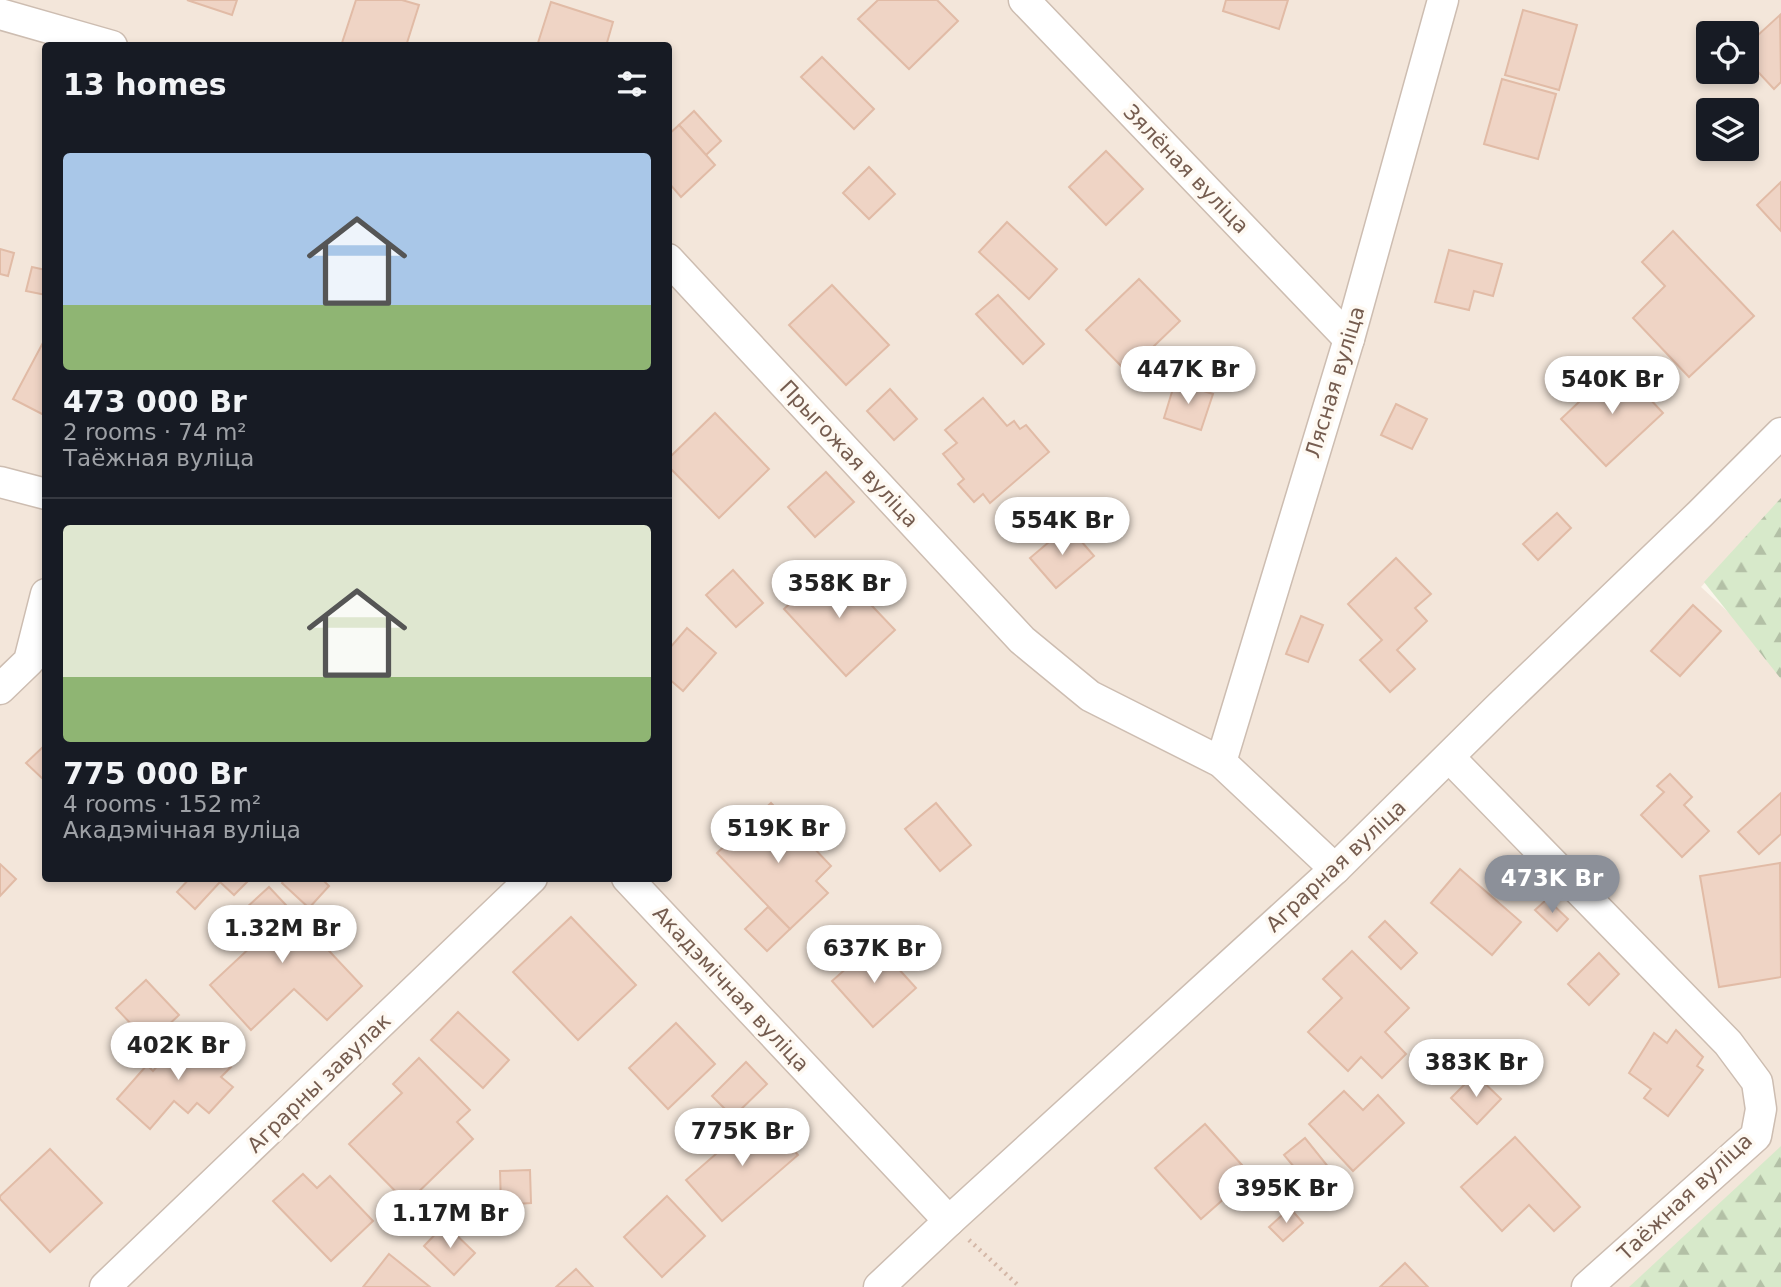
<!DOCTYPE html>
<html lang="en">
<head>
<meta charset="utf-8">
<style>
  body { margin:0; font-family:"DejaVu Sans",sans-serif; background:#242831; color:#f1f3f6; height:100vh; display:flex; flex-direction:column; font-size:26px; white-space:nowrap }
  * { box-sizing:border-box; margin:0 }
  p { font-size:23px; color:#9ea1a6 }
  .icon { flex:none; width:38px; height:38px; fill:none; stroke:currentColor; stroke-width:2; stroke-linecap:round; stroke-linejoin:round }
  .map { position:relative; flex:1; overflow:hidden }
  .panel { position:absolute; left:42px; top:42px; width:630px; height:840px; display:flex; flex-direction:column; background:#171b24; border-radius:7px; box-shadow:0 4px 10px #0003 }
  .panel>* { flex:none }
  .tools { position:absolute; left:1696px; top:21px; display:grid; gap:14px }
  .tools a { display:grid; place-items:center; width:63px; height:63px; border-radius:7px; background:#171b24; box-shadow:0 4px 10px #0003; font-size:35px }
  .price { position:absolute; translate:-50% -60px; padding:0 16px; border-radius:24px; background:#fff; color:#222; font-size:23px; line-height:46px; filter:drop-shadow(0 2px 4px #0008) }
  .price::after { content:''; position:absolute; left:50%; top:42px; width:21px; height:16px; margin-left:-10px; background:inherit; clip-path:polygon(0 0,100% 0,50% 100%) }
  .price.selected { background:#8c9099; color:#fff }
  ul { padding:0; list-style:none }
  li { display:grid; align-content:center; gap:14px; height:371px; padding:0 21px }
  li+li { border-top:2px solid #363941 }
  li span { display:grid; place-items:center; height:217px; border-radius:7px; color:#555 }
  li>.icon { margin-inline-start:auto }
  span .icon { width:126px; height:126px; fill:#fffc; stroke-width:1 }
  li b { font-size:30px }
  h2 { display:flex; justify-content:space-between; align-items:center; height:84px; padding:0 21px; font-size:30px }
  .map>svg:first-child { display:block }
  .residential { fill:#f3e6da; fill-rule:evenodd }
  .forest { fill:url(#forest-firs) }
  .building { fill:#efd4c5; stroke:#e1bba6; stroke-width:2 }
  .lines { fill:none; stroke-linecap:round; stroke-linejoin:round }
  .minor-casing { stroke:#cdbdb1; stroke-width:33 }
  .path { stroke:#d4b7a7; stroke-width:4.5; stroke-dasharray:2 5; stroke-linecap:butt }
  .minor { stroke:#fff; stroke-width:30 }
  .labels { text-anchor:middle; stroke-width:7; stroke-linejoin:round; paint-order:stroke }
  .street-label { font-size:21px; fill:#755c4f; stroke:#fef9f2 }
</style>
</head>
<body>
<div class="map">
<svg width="1781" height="1287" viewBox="0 0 1781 1287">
  <defs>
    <pattern id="forest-firs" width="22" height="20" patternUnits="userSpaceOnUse" patternTransform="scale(1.75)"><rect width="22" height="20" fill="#d7e9ca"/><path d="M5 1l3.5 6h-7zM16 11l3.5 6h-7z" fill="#b3c0a6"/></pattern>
  </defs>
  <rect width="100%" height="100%" fill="#fbf5eb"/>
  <!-- residential -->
  <path class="residential" d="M0 0H1781V500L1701 587 1781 661V1191L1677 1287H0ZM1708 33H1746V72H1708ZM46 46H668V878H46ZM1708 110H1746V149H1708Z"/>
  <!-- forest -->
  <g class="forest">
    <polygon points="1781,498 1781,679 1704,582"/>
    <polygon points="1781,1146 1781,1287 1629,1287"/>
  </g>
  <!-- building -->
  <g class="building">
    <polygon points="187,0 237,0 232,15"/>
    <polygon points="356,0 402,0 419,5 406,46 341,46"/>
    <polygon points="878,0 937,0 958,21 909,69 858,19"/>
    <polygon points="1226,0 1288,0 1279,29 1223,11"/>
    <polygon points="551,2 613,22 606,46 537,46"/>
    <polygon points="1523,10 1577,25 1559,90 1505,75"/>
    <polygon points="1780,15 1781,82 1774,89 1746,59 1746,46"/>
    <polygon points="822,57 874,109 854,129 801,77"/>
    <polygon points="1502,79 1556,94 1538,159 1484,144"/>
    <polygon points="694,111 721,141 706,155 679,125"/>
    <polygon points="679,125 715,165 681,197 668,182 668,135"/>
    <polygon points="1106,151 1143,189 1106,225 1069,187"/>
    <polygon points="869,167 895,194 869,219 843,193"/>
    <polygon points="1781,182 1781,231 1757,205"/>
    <polygon points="1007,222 1057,269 1029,299 979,252"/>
    <polygon points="1673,231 1754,316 1689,377 1633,318 1665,286 1642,262"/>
    <polygon points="0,249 14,253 8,276 0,274"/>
    <polygon points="1449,250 1502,264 1493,296 1474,291 1469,310 1435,302"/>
    <polygon points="32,267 46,270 46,295 26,291"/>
    <polygon points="1139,279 1180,321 1127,372 1086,330"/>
    <polygon points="832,285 889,345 846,385 789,325"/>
    <polygon points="998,295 1044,344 1023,364 976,314"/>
    <polygon points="46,337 46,416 13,399"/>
    <polygon points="1618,365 1663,413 1606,466 1561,419"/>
    <polygon points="1175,382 1213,394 1201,430 1164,418"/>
    <polygon points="890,389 917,419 894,440 867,411"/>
    <polygon points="983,398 1007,426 1014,421 1020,429 1026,425 1049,452 990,503 983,494 974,502 958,484 964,479 943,454 957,443 945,430"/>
    <polygon points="1396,404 1427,419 1412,449 1381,435"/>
    <polygon points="715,413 769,469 719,518 668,466 668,459"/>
    <polygon points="826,472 854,502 815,537 788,507"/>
    <polygon points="1557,513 1571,528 1538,560 1523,544"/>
    <polygon points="1068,526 1094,556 1056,588 1030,558"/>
    <polygon points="1396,558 1431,594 1415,608 1427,621 1397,650 1415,669 1390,692 1360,660 1382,640 1348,604"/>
    <polygon points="832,564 895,630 846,676 784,609"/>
    <polygon points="733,570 763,603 736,627 706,595"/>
    <polygon points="1693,605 1721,631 1680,676 1651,651"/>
    <polygon points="1301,616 1323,625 1308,662 1286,654"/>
    <polygon points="687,628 716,653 683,691 668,678 668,650"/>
    <polygon points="46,744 46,782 26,763"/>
    <polygon points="1670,774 1692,797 1684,805 1709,831 1682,857 1641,815 1664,792 1657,786"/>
    <polygon points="1781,793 1781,834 1759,854 1738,832"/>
    <polygon points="771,803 831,866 816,881 828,893 790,929 717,853"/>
    <polygon points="936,803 971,845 940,871 905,829"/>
    <polygon points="1780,863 1781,977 1719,987 1700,876"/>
    <polygon points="0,864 16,879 0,896"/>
    <polygon points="1460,869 1521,922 1492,955 1431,903"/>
    <polygon points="190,878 251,878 234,895 220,882 195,909 177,892"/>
    <polygon points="285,878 321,878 329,886 309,908 282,883"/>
    <polygon points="269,887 362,986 327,1020 294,989 251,1030 210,985 255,943 234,919"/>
    <polygon points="1547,899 1568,919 1557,931 1535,910"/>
    <polygon points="768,907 790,929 767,951 745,929"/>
    <polygon points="571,917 636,985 578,1040 513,972"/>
    <polygon points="1385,921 1417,953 1401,969 1369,937"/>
    <polygon points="875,943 916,988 873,1027 832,981"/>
    <polygon points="1352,951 1409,1008 1385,1032 1406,1054 1382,1078 1361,1057 1348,1071 1308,1032 1342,998 1323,979"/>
    <polygon points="1599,953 1619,974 1589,1005 1568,984"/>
    <polygon points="146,980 179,1015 149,1043 116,1008"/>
    <polygon points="458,1012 509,1060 483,1088 431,1040"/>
    <polygon points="676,1023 715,1064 668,1109 629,1068"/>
    <polygon points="189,1030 231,1067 221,1077 233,1087 209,1113 197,1103 188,1113 174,1101 150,1129 117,1099 147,1065 153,1071"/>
    <polygon points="1676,1030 1703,1057 1697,1066 1703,1070 1668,1116 1644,1098 1651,1089 1629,1073 1654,1033 1667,1043"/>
    <polygon points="419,1058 470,1110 457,1122 473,1139 407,1203 349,1144 402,1093 393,1084"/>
    <polygon points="746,1062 767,1084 733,1117 712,1096"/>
    <polygon points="1475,1074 1501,1099 1477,1124 1451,1098"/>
    <polygon points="1344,1091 1363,1110 1378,1095 1404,1123 1353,1171 1309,1124"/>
    <polygon points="762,1114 798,1155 722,1221 686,1180"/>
    <polygon points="1205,1124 1251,1175 1201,1219 1155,1168"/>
    <polygon points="1515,1137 1580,1207 1554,1231 1529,1205 1502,1231 1461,1187"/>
    <polygon points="1305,1138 1330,1169 1310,1186 1284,1155"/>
    <polygon points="50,1149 102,1203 50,1252 0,1199 0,1196"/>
    <polygon points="530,1170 531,1203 501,1205 500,1171"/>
    <polygon points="303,1174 317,1188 330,1176 373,1221 331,1261 273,1201"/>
    <polygon points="667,1196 705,1236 662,1277 624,1237"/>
    <polygon points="1290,1208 1303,1223 1283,1241 1269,1227"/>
    <polygon points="445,1224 475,1253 454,1275 424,1246"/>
    <polygon points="389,1254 430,1287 363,1287"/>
    <polygon points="1405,1263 1428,1287 1380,1287"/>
    <polygon points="576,1269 593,1287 556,1287"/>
  </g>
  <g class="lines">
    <defs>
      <g id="minor">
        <polyline points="1024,0 1349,339"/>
        <polyline points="0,14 112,46"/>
        <polyline points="668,259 1022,640 1090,696 1221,762 1335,869"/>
        <polyline points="0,482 46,494"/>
        <polyline points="0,689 29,661 46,594"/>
        <polyline points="1449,757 1728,1043 1757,1082 1761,1109 1756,1136 1587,1287"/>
        <polyline points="1221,762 1349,339 1443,0"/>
        <polyline points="627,878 949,1221"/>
        <polyline points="105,1287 532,878"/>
        <polyline points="879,1287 949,1221 1335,869 1498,708 1700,514 1781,433"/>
      </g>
    </defs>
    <!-- minor casing -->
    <use href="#minor" class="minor-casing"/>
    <!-- path -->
    <polyline class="path" points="969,1240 1020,1287"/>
    <!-- minor -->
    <use href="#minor" class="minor"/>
  </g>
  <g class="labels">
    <!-- street labels -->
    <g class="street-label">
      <text transform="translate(1186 169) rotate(46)" y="7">Зялёная вуліца</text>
      <text transform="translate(1335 382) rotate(-73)" y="7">Лясная вуліца</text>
      <text transform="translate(849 454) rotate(47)" y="7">Прыгожая вуліца</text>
      <text transform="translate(1336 866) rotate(-43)" y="7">Аграрная вуліца</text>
      <text transform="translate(731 989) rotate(47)" y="7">Акадэмічная вуліца</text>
      <text transform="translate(319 1083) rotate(-44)" y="7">Аграрны завулак</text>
      <text transform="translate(1685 1197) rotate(-43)" y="7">Таёжная вуліца</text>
    </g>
  </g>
</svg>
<div class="tools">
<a><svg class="icon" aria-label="locate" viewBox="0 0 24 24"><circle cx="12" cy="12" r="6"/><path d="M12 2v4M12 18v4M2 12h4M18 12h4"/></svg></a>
<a><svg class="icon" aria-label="layers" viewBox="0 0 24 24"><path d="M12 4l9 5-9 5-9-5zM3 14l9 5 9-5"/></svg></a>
</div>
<b class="price" style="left:1188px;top:406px">447K Br</b>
<b class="price" style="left:1612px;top:416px">540K Br</b>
<b class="price" style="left:1062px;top:557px">554K Br</b>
<b class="price" style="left:839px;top:620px">358K Br</b>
<b class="price" style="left:778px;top:865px">519K Br</b>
<b class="price selected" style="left:1552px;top:915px">473K Br</b>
<b class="price" style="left:282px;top:965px">1.32M Br</b>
<b class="price" style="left:874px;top:985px">637K Br</b>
<b class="price" style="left:178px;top:1082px">402K Br</b>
<b class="price" style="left:1476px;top:1099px">383K Br</b>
<b class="price" style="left:742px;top:1168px">775K Br</b>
<b class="price" style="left:1286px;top:1225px">395K Br</b>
<b class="price" style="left:450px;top:1250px">1.17M Br</b>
<section class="panel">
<h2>13 homes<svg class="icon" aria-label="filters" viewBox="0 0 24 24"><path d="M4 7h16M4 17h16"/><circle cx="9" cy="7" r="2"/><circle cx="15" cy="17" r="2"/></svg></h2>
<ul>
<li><span style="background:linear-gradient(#a9c7e8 70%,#8fb573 0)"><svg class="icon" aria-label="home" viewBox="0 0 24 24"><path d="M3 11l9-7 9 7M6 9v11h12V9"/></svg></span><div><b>473 000 Br</b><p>2 rooms · 74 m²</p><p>Таёжная вуліца</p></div></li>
<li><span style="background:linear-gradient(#dfe7d0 70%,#8fb573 0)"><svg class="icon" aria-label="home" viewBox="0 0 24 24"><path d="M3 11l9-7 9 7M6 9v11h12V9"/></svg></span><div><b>775 000 Br</b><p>4 rooms · 152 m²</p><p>Акадэмічная вуліца</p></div></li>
</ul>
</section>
</div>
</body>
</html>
